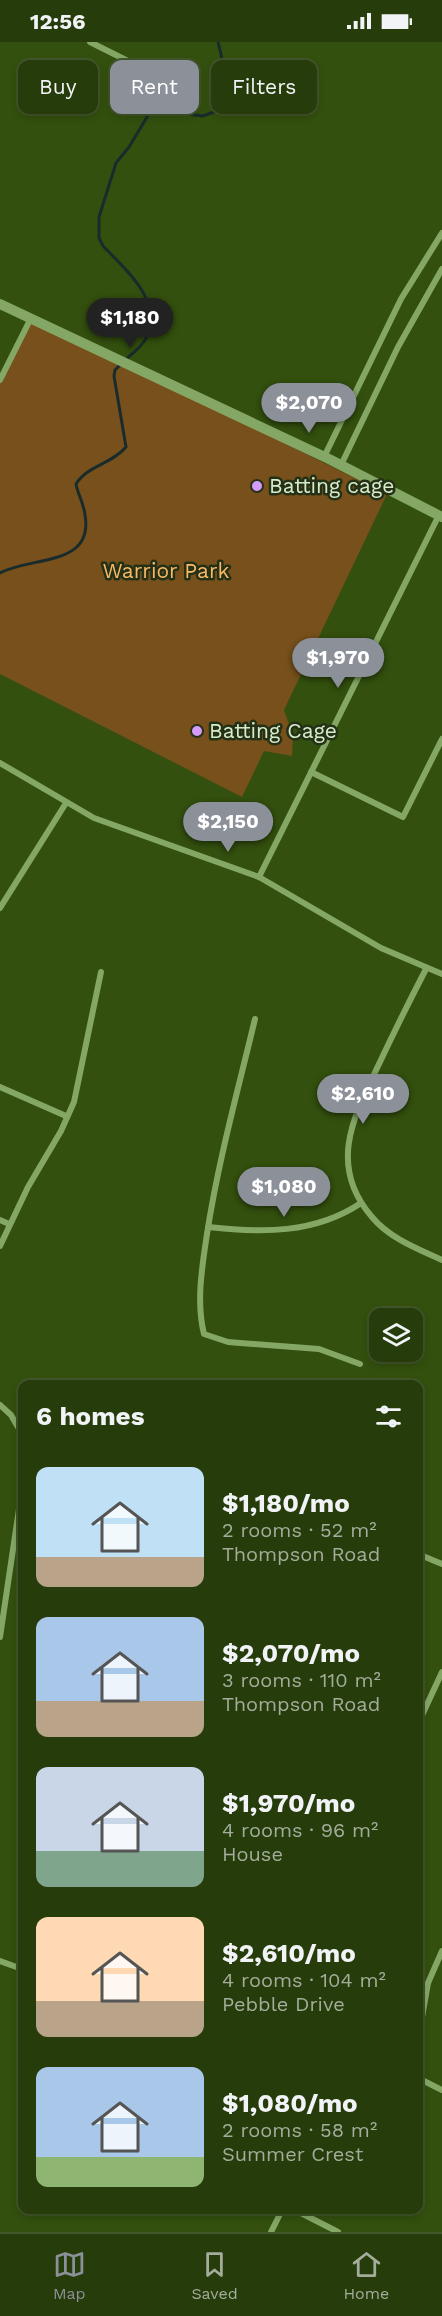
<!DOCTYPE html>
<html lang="en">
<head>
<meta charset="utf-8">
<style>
  body { margin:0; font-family:"Work Sans",sans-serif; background:#2e4313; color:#f1f3f6; height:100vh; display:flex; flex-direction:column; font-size:22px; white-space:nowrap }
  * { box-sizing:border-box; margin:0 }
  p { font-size:20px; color:#a4ad9c }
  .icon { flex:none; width:33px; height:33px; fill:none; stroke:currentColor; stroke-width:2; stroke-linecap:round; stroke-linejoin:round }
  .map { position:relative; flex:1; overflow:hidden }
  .side { position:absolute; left:18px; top:1338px; width:405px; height:834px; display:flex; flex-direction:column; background:#263c0a; border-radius:12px; box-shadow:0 3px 9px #0003,0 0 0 2px #42562b }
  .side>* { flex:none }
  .guide { position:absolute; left:18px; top:18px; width:406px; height:54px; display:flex; gap:12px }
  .buttons { position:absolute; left:369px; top:1266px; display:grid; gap:12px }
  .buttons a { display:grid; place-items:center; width:54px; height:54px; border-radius:12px; background:#263c0a; box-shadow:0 3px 9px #0003,0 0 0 2px #42562b; font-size:30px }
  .price { position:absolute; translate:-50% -51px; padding:0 14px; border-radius:21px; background:#8c9099; color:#fff; font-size:20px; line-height:39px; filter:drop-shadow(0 2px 3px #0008) }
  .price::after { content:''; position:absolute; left:50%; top:36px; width:18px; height:14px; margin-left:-9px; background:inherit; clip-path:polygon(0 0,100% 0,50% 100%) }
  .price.active { background:#222; color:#fff }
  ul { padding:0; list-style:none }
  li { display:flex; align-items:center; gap:18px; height:150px; padding:0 18px }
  li span { display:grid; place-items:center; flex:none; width:168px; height:120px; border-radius:12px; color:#555 }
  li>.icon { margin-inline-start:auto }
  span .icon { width:72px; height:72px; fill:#fffc; stroke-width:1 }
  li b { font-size:26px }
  h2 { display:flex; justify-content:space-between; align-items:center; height:72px; padding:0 18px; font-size:26px }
  .chip { padding:0 21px; border-radius:12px; background:#263c0a; box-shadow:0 3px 9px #0003,0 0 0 2px #42562b; font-size:21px; line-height:54px }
  .chip.active { background:#8c9099; color:#fff }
  .status { display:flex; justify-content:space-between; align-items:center; height:42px; padding:0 30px; background:#263c0a; direction:ltr }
  .status svg { height:16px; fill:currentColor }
  .tabs { display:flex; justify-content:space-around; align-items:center; height:84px; border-top:2px solid #42562b; background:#263c0a; font-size:16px; color:#a4ad9c }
  .tabs a { display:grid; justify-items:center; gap:3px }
  .tabs .active { color:#8c9099 }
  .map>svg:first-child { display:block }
  .green { fill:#77501b }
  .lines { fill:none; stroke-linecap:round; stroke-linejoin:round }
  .stream { stroke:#192c2b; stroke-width:3 }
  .minor { stroke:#85a766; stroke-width:6 }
  .tertiary { stroke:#85a766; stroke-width:10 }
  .poi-dot { fill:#d59bfb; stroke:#243117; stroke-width:2 }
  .labels { text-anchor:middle; stroke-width:5; stroke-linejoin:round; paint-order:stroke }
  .poi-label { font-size:21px; fill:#d8ebc9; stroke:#243117; text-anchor:start }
  .park-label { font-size:21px; fill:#fab864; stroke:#243117 }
</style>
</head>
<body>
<div class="status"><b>12:56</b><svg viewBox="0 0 49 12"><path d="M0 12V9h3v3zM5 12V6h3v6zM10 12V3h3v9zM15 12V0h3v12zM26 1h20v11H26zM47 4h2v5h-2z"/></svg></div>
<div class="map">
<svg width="442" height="2190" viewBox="0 0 442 2190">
  <rect width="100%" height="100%" fill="#33500e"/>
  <!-- green -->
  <polygon class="green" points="31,276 387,452 284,668 293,694 292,714 264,709 242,755 0,632 0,338"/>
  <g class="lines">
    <!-- stream -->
    <g class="stream">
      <path d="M125 318C132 312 140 306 145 298 166 261 126 228 103 204L99 196V175L116 121 129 105 150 70 163 61 175 59 187 72 203 74 219 68C229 46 224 23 218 0"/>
      <path d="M0 531C31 514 94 525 85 473 84 462 78 453 76 442 88 423 112 422 126 405L114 334 115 328 120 323"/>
    </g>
    <!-- minor -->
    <g class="minor">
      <polyline points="90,0 128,19"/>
      <polyline points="0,338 31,276"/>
      <polyline points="324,415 401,257 442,191"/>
      <polyline points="341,423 398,305 442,227"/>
      <polyline points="0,721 94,776 259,835 381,906 442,932"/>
      <polyline points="311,730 403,775 442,697"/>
      <polyline points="259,835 439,473"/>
      <polyline points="0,866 66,761"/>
      <path d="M426 927C410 958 394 990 379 1022 354 1074 327 1123 372 1175 389 1196 418 1207 442 1218"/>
      <path d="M255 977C238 1048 218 1120 207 1192 202 1225 196 1260 204 1292L228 1300 319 1307 360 1322"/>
      <polyline points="0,1045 66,1074"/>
      <polyline points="0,1178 9,1182"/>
      <path d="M208 1185C261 1191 315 1192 361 1161"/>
      <polyline points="0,1204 28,1145 61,1089 74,1060 101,930"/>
      <polyline points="0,1363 11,1373 22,1392"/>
      <polyline points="418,1512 442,1522"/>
      <polyline points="0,1595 22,1447"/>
      <polyline points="418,1682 442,1630"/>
      <polyline points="0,1919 22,1927"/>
      <polyline points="418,1998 428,1941 442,1909"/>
      <polyline points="418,2036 442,2048"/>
      <polyline points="295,2168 338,2190"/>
      <polyline points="271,2190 282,2168"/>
    </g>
    <!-- tertiary -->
    <polyline class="tertiary" points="0,262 329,417 442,475"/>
  </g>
  <!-- markers -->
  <g class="poi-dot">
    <circle cx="257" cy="444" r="6"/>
    <circle cx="197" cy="689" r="6"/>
  </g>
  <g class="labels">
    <!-- poi labels -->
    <g class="poi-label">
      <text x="269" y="451">Batting cage</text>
      <text x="209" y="696">Batting Cage</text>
    </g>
    <!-- park labels -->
    <g class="park-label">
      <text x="166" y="536">Warrior Park</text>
    </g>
  </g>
</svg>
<div class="buttons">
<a><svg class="icon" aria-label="layers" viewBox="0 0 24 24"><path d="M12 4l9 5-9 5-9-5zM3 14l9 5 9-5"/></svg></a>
</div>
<b class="price active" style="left:130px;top:307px">$1,180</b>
<b class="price" style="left:309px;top:392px">$2,070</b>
<b class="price" style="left:338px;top:647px">$1,970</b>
<b class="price" style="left:228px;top:811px">$2,150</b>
<b class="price" style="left:363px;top:1083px">$2,610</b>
<b class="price" style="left:284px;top:1176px">$1,080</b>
<div class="guide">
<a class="chip">Buy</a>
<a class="chip active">Rent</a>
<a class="chip">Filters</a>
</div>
<section class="side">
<h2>6 homes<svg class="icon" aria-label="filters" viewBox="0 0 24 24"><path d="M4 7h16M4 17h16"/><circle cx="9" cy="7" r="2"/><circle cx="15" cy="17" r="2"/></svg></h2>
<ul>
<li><span style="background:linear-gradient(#bfe0f5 75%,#b9a48a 0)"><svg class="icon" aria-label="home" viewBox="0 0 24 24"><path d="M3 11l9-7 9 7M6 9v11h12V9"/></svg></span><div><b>$1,180/mo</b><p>2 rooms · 52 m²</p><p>Thompson Road</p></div></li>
<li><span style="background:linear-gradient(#a9c7e8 70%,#b9a48a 0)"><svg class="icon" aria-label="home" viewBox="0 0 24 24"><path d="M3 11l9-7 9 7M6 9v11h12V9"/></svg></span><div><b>$2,070/mo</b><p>3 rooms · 110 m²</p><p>Thompson Road</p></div></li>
<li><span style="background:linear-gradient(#c9d6e8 70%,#7fa58c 0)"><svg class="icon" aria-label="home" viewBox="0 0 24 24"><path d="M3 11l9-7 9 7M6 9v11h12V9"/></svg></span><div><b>$1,970/mo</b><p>4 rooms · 96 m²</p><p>House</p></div></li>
<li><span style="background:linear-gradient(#ffd9b3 70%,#b9a48a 0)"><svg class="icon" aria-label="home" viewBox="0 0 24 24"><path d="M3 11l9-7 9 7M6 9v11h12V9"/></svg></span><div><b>$2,610/mo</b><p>4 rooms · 104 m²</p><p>Pebble Drive</p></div></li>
<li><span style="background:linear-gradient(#a9c7e8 75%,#8fb573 0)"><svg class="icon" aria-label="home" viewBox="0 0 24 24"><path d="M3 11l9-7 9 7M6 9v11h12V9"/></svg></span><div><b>$1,080/mo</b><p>2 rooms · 58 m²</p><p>Summer Crest</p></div></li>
</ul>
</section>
</div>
<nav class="tabs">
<a class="active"><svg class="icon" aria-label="map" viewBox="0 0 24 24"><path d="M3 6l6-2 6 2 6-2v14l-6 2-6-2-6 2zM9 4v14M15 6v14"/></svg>Map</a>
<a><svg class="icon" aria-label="saved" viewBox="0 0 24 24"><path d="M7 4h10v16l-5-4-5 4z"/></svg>Saved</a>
<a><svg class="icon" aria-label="home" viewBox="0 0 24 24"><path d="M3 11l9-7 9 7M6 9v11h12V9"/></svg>Home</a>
</nav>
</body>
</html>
